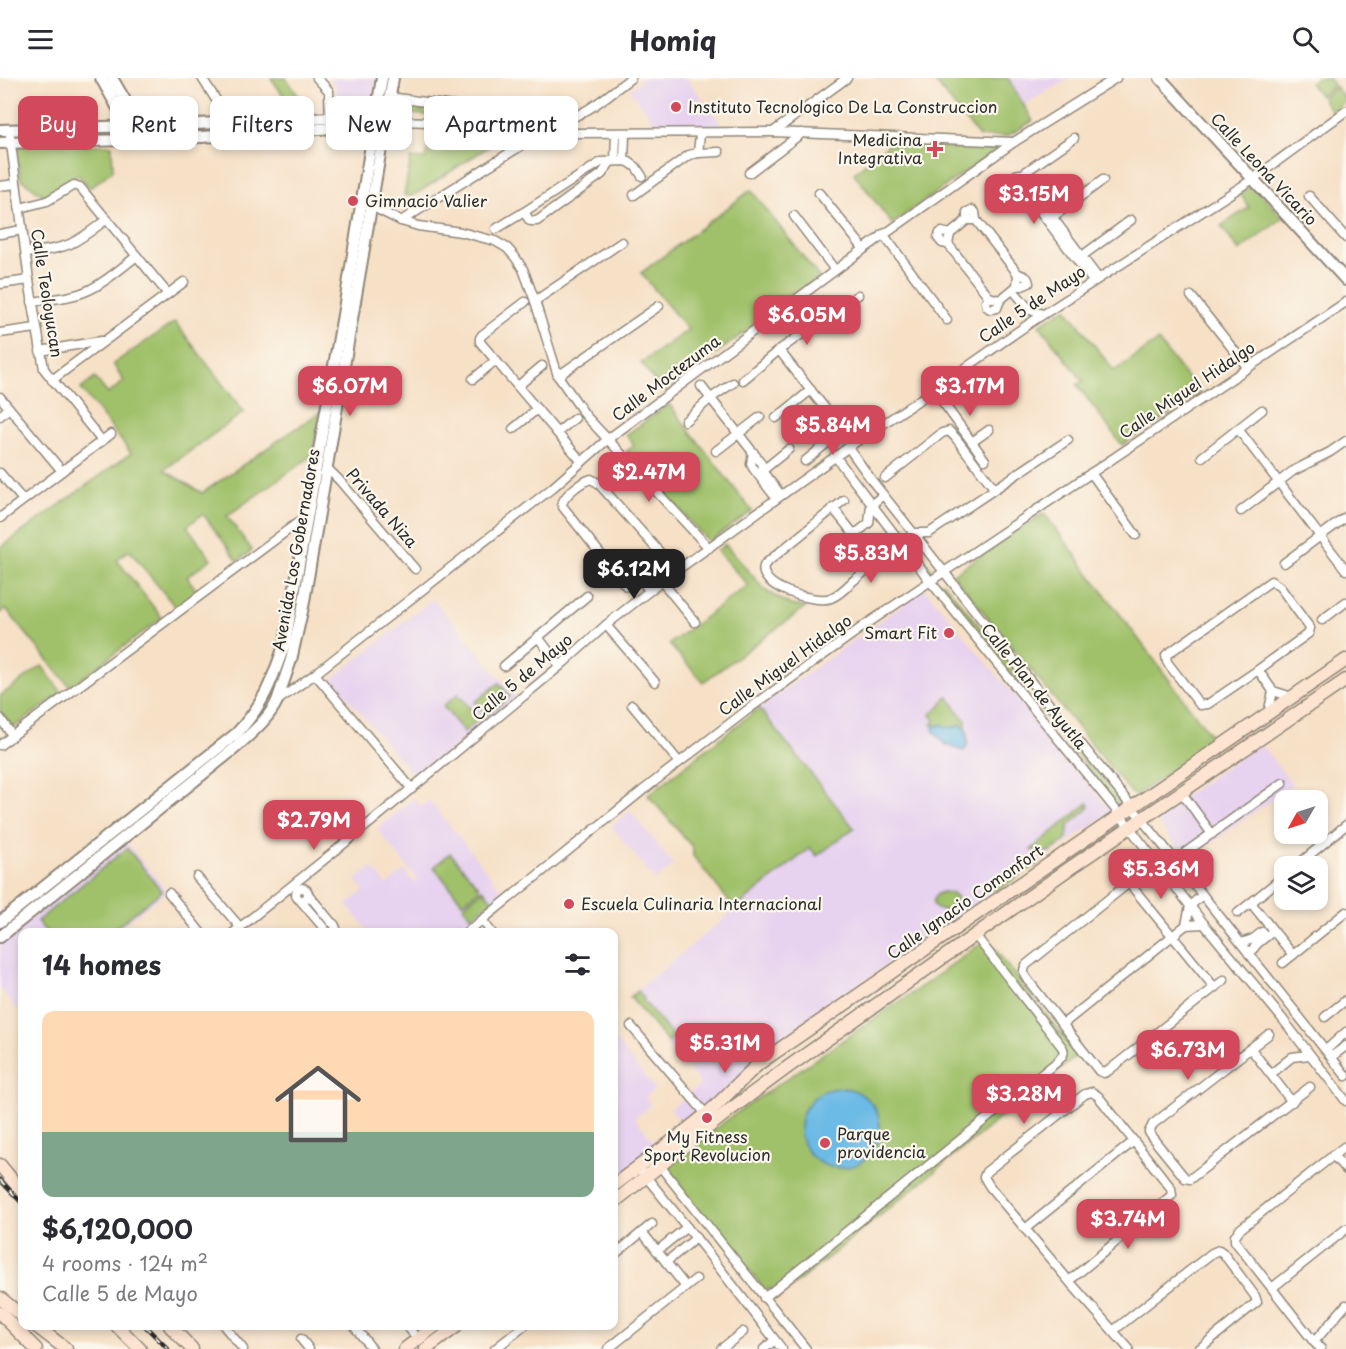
<!DOCTYPE html>
<html lang="en">
<head>
<meta charset="utf-8">
<style>
  body { margin:0; font-family:"Playpen Sans",sans-serif; background:#f7f7f7; color:#2b2b33; height:100vh; display:flex; flex-direction:column; font-size:22px; white-space:nowrap }
  * { box-sizing:border-box; margin:0 }
  p { font-size:20px; color:#7c7c81 }
  .icon { flex:none; width:33px; height:33px; fill:none; stroke:currentColor; stroke-width:2; stroke-linecap:round; stroke-linejoin:round }
  .map { position:relative; flex:1; overflow:hidden }
  .sheet { position:absolute; left:18px; top:850px; width:600px; height:402px; display:flex; flex-direction:column; background:#fff; border-radius:12px; box-shadow:0 3px 9px #0003 }
  .sheet>* { flex:none }
  .top-card { position:absolute; left:18px; top:18px; width:600px; height:54px; display:flex; gap:12px }
  .needle { width:39px; rotate:231deg }
  .fabs { position:absolute; left:1274px; top:712px; display:grid; gap:12px }
  .fabs a { display:grid; place-items:center; width:54px; height:54px; border-radius:12px; background:#fff; box-shadow:0 3px 9px #0003; font-size:30px }
  .price { position:absolute; translate:-50% -51px; padding:0 14px; border-radius:12px; background:#d1495b; color:#fff; font-size:20px; line-height:39px; filter:drop-shadow(0 2px 3px #0008) }
  .price::after { content:''; position:absolute; left:50%; top:36px; width:18px; height:14px; margin-left:-9px; background:inherit; clip-path:polygon(0 0,100% 0,50% 100%) }
  .price.on { background:#222; color:#fff }
  ul { padding:0; list-style:none }
  li { display:grid; align-content:center; gap:12px; height:318px; padding:0 24px }
  li span { display:grid; place-items:center; height:186px; border-radius:12px; color:#555 }
  li>.icon { margin-inline-start:auto }
  span .icon { width:108px; height:108px; fill:#fffc; stroke-width:1 }
  li b { font-size:26px }
  h2 { display:flex; justify-content:space-between; align-items:center; height:72px; padding:0 24px; font-size:26px }
  .pill { padding:0 21px; border-radius:12px; background:#fff; box-shadow:0 3px 9px #0003; font-size:21px; line-height:54px }
  .pill.on { background:#d1495b; color:#fff }
  header { display:flex; justify-content:space-between; align-items:center; height:78px; padding:0 24px; background:#fff; font-size:27px; font-weight:700 }
  .map>svg:first-child { display:block }
  .built { fill:#e7d2ef }
  .green { fill:#a0c16b; stroke:#66764b; stroke-width:1.5 }
  .water { fill:#6cbae6; stroke:#4c7288; stroke-width:1.5 }
  .lines { fill:none; stroke-linecap:round; stroke-linejoin:round }
  .minor-casing { stroke:#908678; stroke-width:11 }
  .tertiary-casing { stroke:#908678; stroke-width:14 }
  .secondary-casing { stroke:#908678; stroke-width:15 }
  .minor { stroke:#fff; stroke-width:8 }
  .tertiary { stroke:#fff; stroke-width:10 }
  .secondary { stroke:#fde4d1; stroke-width:12 }
  .rail-casing { stroke:#2b2b2b; stroke-width:4.5 }
  .rail { stroke:#fbf7ec; stroke-width:2; stroke-dasharray:7; stroke-linecap:butt }
  .poi-dot { fill:#d1495b; stroke:#fbf7ec; stroke-width:2 }
  .labels { text-anchor:middle; stroke-width:4.5; stroke-linejoin:round; paint-order:stroke }
  .poi-label { font-size:16px; fill:#2b2b2b; stroke:#fbf7ec; text-anchor:start }
  .street-label { font-size:16px; fill:#2b2b2b; stroke:#fbf7ec }
</style>
</head>
<body>
<header><svg class="icon" aria-label="menu" viewBox="0 0 24 24"><path d="M4 6h16M4 12h16M4 18h16"/></svg>Homiq<svg class="icon" aria-label="search" viewBox="0 0 24 24"><circle cx="10" cy="10" r="6"/><path d="M15 15l6 6"/></svg></header>
<div class="map">
<svg width="1346" height="1271" viewBox="0 0 1346 1271">
  <rect width="100%" height="100%" fill="#fbf7ec"/>
  <filter id="ink" filterUnits="userSpaceOnUse"><feTurbulence type="fractalNoise" baseFrequency=".0167" numOctaves="2"/><feDisplacementMap in="SourceGraphic" scale="12" xChannelSelector="R" yChannelSelector="G"/><feConvolveMatrix kernelMatrix="1 2 1 2 8 2 1 2 1" color-interpolation-filters="sRGB"/></filter>
  <filter id="wash" filterUnits="userSpaceOnUse"><feTurbulence type="fractalNoise" baseFrequency=".008" numOctaves="4" result="noise"/><feDisplacementMap in="SourceGraphic" scale="24" xChannelSelector="R" yChannelSelector="G"/><feGaussianBlur stdDeviation="1.35" result="paint"/><feColorMatrix in="noise" values="0 0 0 0 0 0 0 0 0 0 0 0 0 0 0 0 0 1.4 0 .05"/><feComposite in="paint" operator="in"/></filter>
  <g filter="url(#wash)">
    <rect width="100%" height="100%" fill="#f6e0c6"/>
    <!-- built -->
    <g class="built">
      <polygon points="330,0 377,0 371,33 334,33 337,10"/>
      <polygon points="639,0 686,0 722,46 717,50 659,50 630,12 641,3"/>
      <polygon points="1008,0 1070,0 1024,27"/>
      <polygon points="925,511 1112,734 777,962 717,1025 614,1111 614,1018 616,1017 614,1014 614,961 655,1011 645,1019 651,1027 635,1040 658,1069 685,1049 671,1031 701,1006 629,919 810,770 818,778 854,750 759,630"/>
      <polygon points="433,521 516,619 415,700 332,601"/>
      <polygon points="1260,666 1293,707 1187,782 1154,739"/>
      <polygon points="414,720 421,729 429,722 506,817 470,846 466,841 449,855 370,855 347,827 364,812 356,802 372,789 387,807 405,792 415,805 418,802 377,751"/>
      <polygon points="630,733 674,787 655,802 611,748"/>
      <polygon points="126,764 167,813 113,855 22,855 22,927 17,932 0,911 0,864"/>
    </g>
    <!-- green -->
    <g class="green">
      <polygon points="271,0 286,0 303,24 292,30"/>
      <polygon points="932,0 1008,0 1033,43 1007,58 979,59"/>
      <polygon points="1316,0 1328,0 1334,8 1320,18 1310,5"/>
      <polygon points="1336,9 1346,23 1332,34 1322,20"/>
      <polygon points="393,25 438,32 439,28 575,50 575,51 392,34"/>
      <polygon points="431,51 508,56 413,118 404,117 411,80 426,81"/>
      <polygon points="19,66 112,67 113,92 90,110 78,97 46,119 21,101 15,70"/>
      <polygon points="889,66 996,72 892,146 854,95"/>
      <polygon points="1253,106 1283,140 1239,173 1221,148 1249,129 1240,116"/>
      <polygon points="751,112 819,199 663,315 641,285 688,252 641,195"/>
      <polygon points="1066,230 1114,293 1158,263 1200,316 1122,367 1077,307 1083,303 1039,247"/>
      <polygon points="175,244 244,334 164,392 202,415 320,334 313,377 227,438 252,472 238,483 203,436 187,448 211,481 187,499 197,513 176,530 129,472 117,482 162,540 70,609 6,531 0,535 0,470 131,375 81,311 95,300 108,316 124,303 113,286"/>
      <polygon points="669,326 752,433 709,464 626,374 634,367 626,357"/>
      <polygon points="880,429 883,429 932,491 932,495 929,495 879,430"/>
      <polygon points="1044,435 1215,663 1135,718 1132,716 954,498 953,496"/>
      <polygon points="725,466 766,513 791,527 806,529 703,604 669,566 748,507 717,473"/>
      <polygon points="940,504 944,505 1023,602 1023,605 1018,605 939,508"/>
      <polygon points="42,588 62,615 13,650 0,632 0,618"/>
      <polygon points="499,605 510,619 486,638 475,624"/>
      <polygon points="458,616 479,641 464,654 443,628"/>
      <path d="M947 618C956 626 956 635 966 642V650H964L963 648 947 650C943 646 939 646 935 649L931 646 935 645 934 640 931 638 932 635 941 628Z"/>
      <polygon points="1038,625 1042,625 1122,723 1121,727 1117,726 1037,628"/>
      <polygon points="759,630 854,750 817,778 810,770 735,831 693,778 693,770 648,717"/>
      <polygon points="1088,725 1089,727 1087,732 1069,747 1067,760 1064,764 1051,773 1047,774 1031,772"/>
      <polygon points="127,770 162,813 109,855 47,855 37,843"/>
      <polygon points="450,775 479,808 479,812 464,824 462,824 434,789"/>
      <polygon points="1033,783 1039,785 995,814 992,810 1025,786"/>
      <polygon points="483,811 493,822 472,839 463,828"/>
      <path d="M942 814 950 815 957 819 958 826 953 832 946 833 937 831 933 826C933 819 936 816 942 814Z"/>
      <polygon points="987,861 1078,977 777,1221 769,1211 766,1213 665,1091 732,1038 928,904"/>
      <polygon points="638,913 644,920 643,922 674,960 668,965 630,919"/>
    </g>
    <!-- water -->
    <g class="water">
      <path d="M961 646 964 650H966C967 658 970 666 964 673L960 672 945 666 933 652V649C939 647 942 645 947 649H956Z"/>
      <circle cx="840" cy="1050" r="40"/>
    </g>
  </g>
  <g filter="url(#ink)">
    <g class="lines">
      <defs>
        <g id="minor">
          <polyline points="202,0 231,45"/>
          <polyline points="317,0 329,13 330,44"/>
          <path d="M390 19 559 43C584 40 611 14 631 0"/>
          <polyline points="386,40 394,43 469,45 576,55 773,54 1014,64"/>
          <polyline points="9,51 29,202 44,291 102,363"/>
          <polyline points="773,54 847,0"/>
          <polyline points="698,75 700,56"/>
          <polyline points="615,83 616,56"/>
          <polyline points="624,83 625,56"/>
          <polyline points="749,95 802,55"/>
          <polyline points="1016,97 1019,96 1021,97 1098,200"/>
          <polyline points="1016,97 1016,99 1017,103 1093,203"/>
          <polyline points="1021,97 1074,60"/>
          <polyline points="0,108 16,106"/>
          <polyline points="819,115 864,171"/>
          <polyline points="634,117 689,77 698,75 719,74"/>
          <polyline points="1309,118 1346,160"/>
          <polyline points="367,126 401,143 418,148 461,154 495,163 507,170 515,179 523,191 535,223 558,298 586,338 709,470"/>
          <polyline points="20,130 47,123 74,107 80,109 168,216"/>
          <polyline points="524,134 601,84 624,83 629,84 636,89 642,98"/>
          <polyline points="794,138 835,192"/>
          <polyline points="1050,141 1103,102"/>
          <polygon points="967,142 976,142 1018,196 1017,208 1000,222 989,219 948,166 950,156"/>
          <polyline points="967,142 967,134 972,132 975,134 976,142"/>
          <polyline points="401,143 519,69"/>
          <polyline points="496,151 524,134 530,143 537,143 602,96 611,83"/>
          <polyline points="0,156 22,152"/>
          <polyline points="883,156 947,242"/>
          <polyline points="948,166 942,165 938,160 940,155 942,154 950,156"/>
          <path d="M26 175C41 173 56 172 70 166 83 160 95 150 107 141"/>
          <polyline points="1078,181 1131,142"/>
          <polyline points="0,206 29,202"/>
          <path d="M1017 208H1022L1029 205C1028 198 1024 198 1018 196"/>
          <polyline points="1013,212 1030,232 1043,236"/>
          <polyline points="1191,218 1248,290"/>
          <polyline points="989,219 986,224 987,229 990,231 997,230 1000,222"/>
          <polyline points="535,223 622,164"/>
          <path d="M32 224C51 221 72 220 89 212 106 204 122 189 137 178"/>
          <polyline points="525,224 482,257 480,260 480,264 582,384"/>
          <polyline points="0,255 36,250"/>
          <polyline points="779,272 853,366"/>
          <polyline points="40,273 101,263"/>
          <polyline points="558,298 659,228"/>
          <polyline points="473,301 496,282"/>
          <polyline points="52,302 184,204"/>
          <polyline points="743,302 779,272 858,217"/>
          <polyline points="518,308 542,288"/>
          <polyline points="701,308 759,382 762,387 762,393 781,417"/>
          <polyline points="934,312 985,382"/>
          <polyline points="0,319 62,393"/>
          <polyline points="0,338 9,330"/>
          <polyline points="776,340 811,312"/>
          <polyline points="685,343 711,320 733,305"/>
          <polyline points="513,351 537,331"/>
          <polyline points="1238,351 1346,492"/>
          <polyline points="557,355 575,340"/>
          <polyline points="972,364 989,352"/>
          <polyline points="848,369 873,404 1032,605 1186,796 1346,998"/>
          <polyline points="716,373 760,339"/>
          <polyline points="753,374 751,386 753,390 776,420"/>
          <polyline points="835,378 930,503 1120,737 1204,846 1281,939 1346,1023"/>
          <polyline points="1202,379 1262,332"/>
          <polyline points="805,383 831,362 842,351"/>
          <polyline points="327,390 339,402 415,491"/>
          <polyline points="762,393 789,371"/>
          <polyline points="0,395 23,422"/>
          <polyline points="1091,395 1136,457"/>
          <polyline points="885,400 942,355 949,353 955,359 994,410"/>
          <path d="M844 422 765 486C753 508 815 526 831 520 839 517 847 509 853 503 864 494 875 485 887 478"/>
          <polyline points="833,430 876,484"/>
          <polyline points="1241,433 1293,393 1330,374 1346,363"/>
          <polyline points="0,440 111,356"/>
          <polyline points="914,455 929,455 1068,362"/>
          <polyline points="854,457 869,445 871,427 883,417"/>
          <polyline points="1284,485 1346,439"/>
          <polygon points="1271,503 1280,509 1307,546 1310,550 1309,555 1258,592 1208,626 1200,627 1167,584 1166,577"/>
          <path d="M649 512 641 502 630 509 626 508 563 429 562 426C565 416 581 404 591 401L598 405 662 477 663 485 654 494 695 544"/>
          <polyline points="1322,542 1346,524"/>
          <polyline points="606,547 655,604"/>
          <polyline points="538,559 560,588"/>
          <polyline points="504,588 587,518"/>
          <polyline points="1258,592 1273,613 1292,619"/>
          <polyline points="315,596 412,711"/>
          <polyline points="277,623 315,596 551,411 608,361 864,171 1014,64 1116,0"/>
          <polyline points="632,627 679,684"/>
          <polyline points="1268,636 1273,613"/>
          <polyline points="0,640 12,657"/>
          <polyline points="0,667 308,437"/>
          <polyline points="1182,715 1212,756"/>
          <polyline points="1186,774 1283,705"/>
          <polyline points="1295,789 1346,747"/>
          <path d="M1140 796 1026 887C1023 892 1023 895 1027 901L1099 993 1104 995 1108 993 1224 902"/>
          <polyline points="197,799 240,849"/>
          <polyline points="1129,805 1214,909"/>
          <circle cx="302" cy="816" r="6"/>
          <polyline points="169,815 201,855"/>
          <polyline points="308,816 331,844 334,846 336,850 333,855"/>
          <polyline points="300,822 323,849"/>
          <polyline points="1251,825 1293,877"/>
          <polyline points="1238,835 1284,798"/>
          <polyline points="482,842 492,855"/>
          <polyline points="1186,847 1190,828 1202,817"/>
          <polyline points="233,855 371,744 560,588 606,547 662,503 853,366 934,312 1030,245 1253,101 1346,33"/>
          <polyline points="466,855 642,713 750,630 868,545 1346,224"/>
          <polyline points="1241,865 1253,861 1262,854"/>
          <polyline points="1249,876 1257,866 1273,853"/>
          <polyline points="1283,885 1346,834"/>
          <polyline points="1325,939 1346,922"/>
          <polyline points="1063,946 1186,847 1204,846"/>
          <polyline points="631,948 706,1036"/>
          <polyline points="1269,956 1153,1046 1149,1054 1151,1058 1185,1100 1190,1101 1310,1009"/>
          <polyline points="1251,971 1292,1024"/>
          <polyline points="1326,972 1346,954"/>
          <polyline points="1331,979 1346,968"/>
          <polyline points="1271,996 1292,979 1309,977"/>
          <polyline points="1344,1069 1239,1152 1235,1158 1235,1163 1238,1167 1314,1264 1346,1227"/>
          <polyline points="1333,1077 1346,1092"/>
          <polyline points="656,1083 806,1271"/>
          <polyline points="643,1095 707,1174 782,1271"/>
          <polyline points="1025,1151 1134,1063"/>
          <polyline points="642,1154 686,1209"/>
          <polyline points="657,1173 687,1149"/>
          <polyline points="614,1177 652,1146"/>
          <polyline points="666,1184 696,1160"/>
          <polyline points="1069,1203 1172,1117 1171,1110 1098,1018 1092,1014 1085,1016 986,1094 984,1099 990,1109 1069,1203 1129,1271"/>
          <polyline points="1272,1210 1346,1151"/>
          <path d="M764 1220 1058 983C1062 978 1066 975 1062 969L975 857"/>
          <polyline points="224,1248 243,1271"/>
          <polyline points="354,1248 372,1271"/>
          <polyline points="407,1248 418,1261"/>
          <polyline points="1113,1253 1212,1175 1219,1172 1223,1175 1255,1218 1257,1224 1199,1271"/>
          <polyline points="301,1261 309,1271"/>
          <polyline points="1314,1264 1321,1271"/>
          <polyline points="495,1271 524,1248"/>
          <polyline points="608,1271 696,1201"/>
          <polyline points="721,1271 743,1254"/>
          <polyline points="764,1271 775,1262"/>
        </g>
        <g id="tertiary">
          <polyline points="101,0 128,48"/>
          <polyline points="112,0 140,48"/>
          <polyline points="1160,0 1346,202"/>
          <polyline points="0,52 172,47 375,38 380,39"/>
          <polyline points="0,65 172,61 378,47"/>
          <path d="M0 844 237 655C265 625 272 602 285 565L344 231 382 0"/>
          <path d="M0 859 234 671C249 657 269 641 277 623L291 582 303 529 393 0"/>
        </g>
        <g id="secondary">
          <polyline points="0,1087 22,1114"/>
          <path d="M614 1107C646 1083 679 1059 710 1033 728 1017 743 999 761 984L1346 582"/>
          <polyline points="614,1124 731,1031 788,989 1070,790 1346,602"/>
          <polyline points="0,1220 22,1238"/>
          <polyline points="0,1235 36,1271"/>
          <polyline points="36,1248 66,1271"/>
          <polyline points="117,1248 140,1271"/>
          <polyline points="170,1248 192,1271"/>
          <polyline points="405,1271 435,1248"/>
          <polyline points="426,1271 457,1248"/>
        </g>
      </defs>
      <!-- minor casing -->
      <use href="#minor" class="minor-casing"/>
      <!-- tertiary casing -->
      <use href="#tertiary" class="tertiary-casing"/>
      <!-- secondary casing -->
      <use href="#secondary" class="secondary-casing"/>
      <!-- minor -->
      <use href="#minor" class="minor"/>
      <!-- tertiary -->
      <use href="#tertiary" class="tertiary"/>
      <!-- secondary -->
      <use href="#secondary" class="secondary"/>
      <defs>
        <g id="rail">
          <polyline points="0,1102 22,1125"/>
          <polyline points="145,1248 168,1271"/>
        </g>
      </defs>
      <!-- rail casing -->
      <use href="#rail" class="rail-casing"/>
      <!-- rail -->
      <use href="#rail" class="rail"/>
    </g>
  </g>
  <!-- markers -->
  <g class="poi-dot">
    <circle cx="676" cy="29" r="6"/>
    <path d="M932 62h6v6h6v6h-6v6h-6v-6h-6v-6h6z"/>
    <circle cx="353" cy="123" r="6"/>
    <circle cx="949" cy="555" r="6"/>
    <circle cx="569" cy="826" r="6"/>
    <circle cx="707" cy="1040" r="6"/>
    <circle cx="825" cy="1065" r="6"/>
  </g>
  <g class="labels">
    <!-- poi labels -->
    <g class="poi-label">
      <text x="688" y="35">Instituto Tecnologico De La Construccion</text>
      <text x="922" y="68" text-anchor="end">Medicina<tspan x="922" dy="18">Integrativa</tspan></text>
      <text x="365" y="129">Gimnacio Valier</text>
      <text x="937" y="561" text-anchor="end">Smart Fit</text>
      <text x="581" y="832">Escuela Culinaria Internacional</text>
      <text x="837" y="1062">Parque<tspan x="837" dy="18">providencia</tspan></text>
      <text x="707" y="1065" text-anchor="middle">My Fitness<tspan x="707" dy="18">Sport Revolucion</tspan></text>
    </g>
    <!-- street labels -->
    <g class="street-label">
      <text transform="translate(1264 91) rotate(47)" y="6">Calle Leona Vicario</text>
      <text transform="translate(47 215) rotate(81)" y="6">Calle Teoloyucan</text>
      <text transform="translate(1032 226) rotate(-34)" y="6">Calle 5 de Mayo</text>
      <text transform="translate(666 300) rotate(-37)" y="6">Calle Moctezuma</text>
      <text transform="translate(1187 312) rotate(-34)" y="6">Calle Miguel Hidalgo</text>
      <text transform="translate(382 430) rotate(49)" y="6">Privada Niza</text>
      <text transform="translate(296 472) rotate(-80)" y="6">Avenida Los Gobernadores</text>
      <text transform="translate(785 587) rotate(-36)" y="6">Calle Miguel Hidalgo</text>
      <text transform="translate(522 599) rotate(-40)" y="6">Calle 5 de Mayo</text>
      <text transform="translate(1034 608) rotate(51)" y="6">Calle Plan de Ayutla</text>
      <text transform="translate(965 824) rotate(-35)" y="6">Calle Ignacio Comonfort</text>
    </g>
  </g>
</svg>
<div class="fabs">
<a><svg class="needle" viewBox="-14 -14 28 28"><path d="M0-13l5 13h-10z" fill="#e53935"/><path d="M0 13l5-13h-10z" fill="#7c7c81"/></svg></a>
<a><svg class="icon" aria-label="layers" viewBox="0 0 24 24"><path d="M12 4l9 5-9 5-9-5zM3 14l9 5 9-5"/></svg></a>
</div>
<b class="price" style="left:1034px;top:147px">$3.15M</b>
<b class="price" style="left:807px;top:268px">$6.05M</b>
<b class="price" style="left:350px;top:339px">$6.07M</b>
<b class="price" style="left:970px;top:339px">$3.17M</b>
<b class="price" style="left:833px;top:378px">$5.84M</b>
<b class="price" style="left:649px;top:425px">$2.47M</b>
<b class="price" style="left:871px;top:506px">$5.83M</b>
<b class="price on" style="left:634px;top:522px">$6.12M</b>
<b class="price" style="left:314px;top:773px">$2.79M</b>
<b class="price" style="left:1161px;top:822px">$5.36M</b>
<b class="price" style="left:725px;top:996px">$5.31M</b>
<b class="price" style="left:1188px;top:1003px">$6.73M</b>
<b class="price" style="left:1024px;top:1047px">$3.28M</b>
<b class="price" style="left:1128px;top:1172px">$3.74M</b>
<div class="top-card">
<a class="pill on">Buy</a>
<a class="pill">Rent</a>
<a class="pill">Filters</a>
<a class="pill">New</a>
<a class="pill">Apartment</a>
</div>
<section class="sheet">
<h2>14 homes<svg class="icon" aria-label="filters" viewBox="0 0 24 24"><path d="M4 7h16M4 17h16"/><circle cx="9" cy="7" r="2"/><circle cx="15" cy="17" r="2"/></svg></h2>
<ul>
<li><span style="background:linear-gradient(#ffd9b3 65%,#7fa58c 0)"><svg class="icon" aria-label="home" viewBox="0 0 24 24"><path d="M3 11l9-7 9 7M6 9v11h12V9"/></svg></span><div><b>$6,120,000</b><p>4 rooms · 124 m²</p><p>Calle 5 de Mayo</p></div></li>
</ul>
</section>
</div>
</body>
</html>
